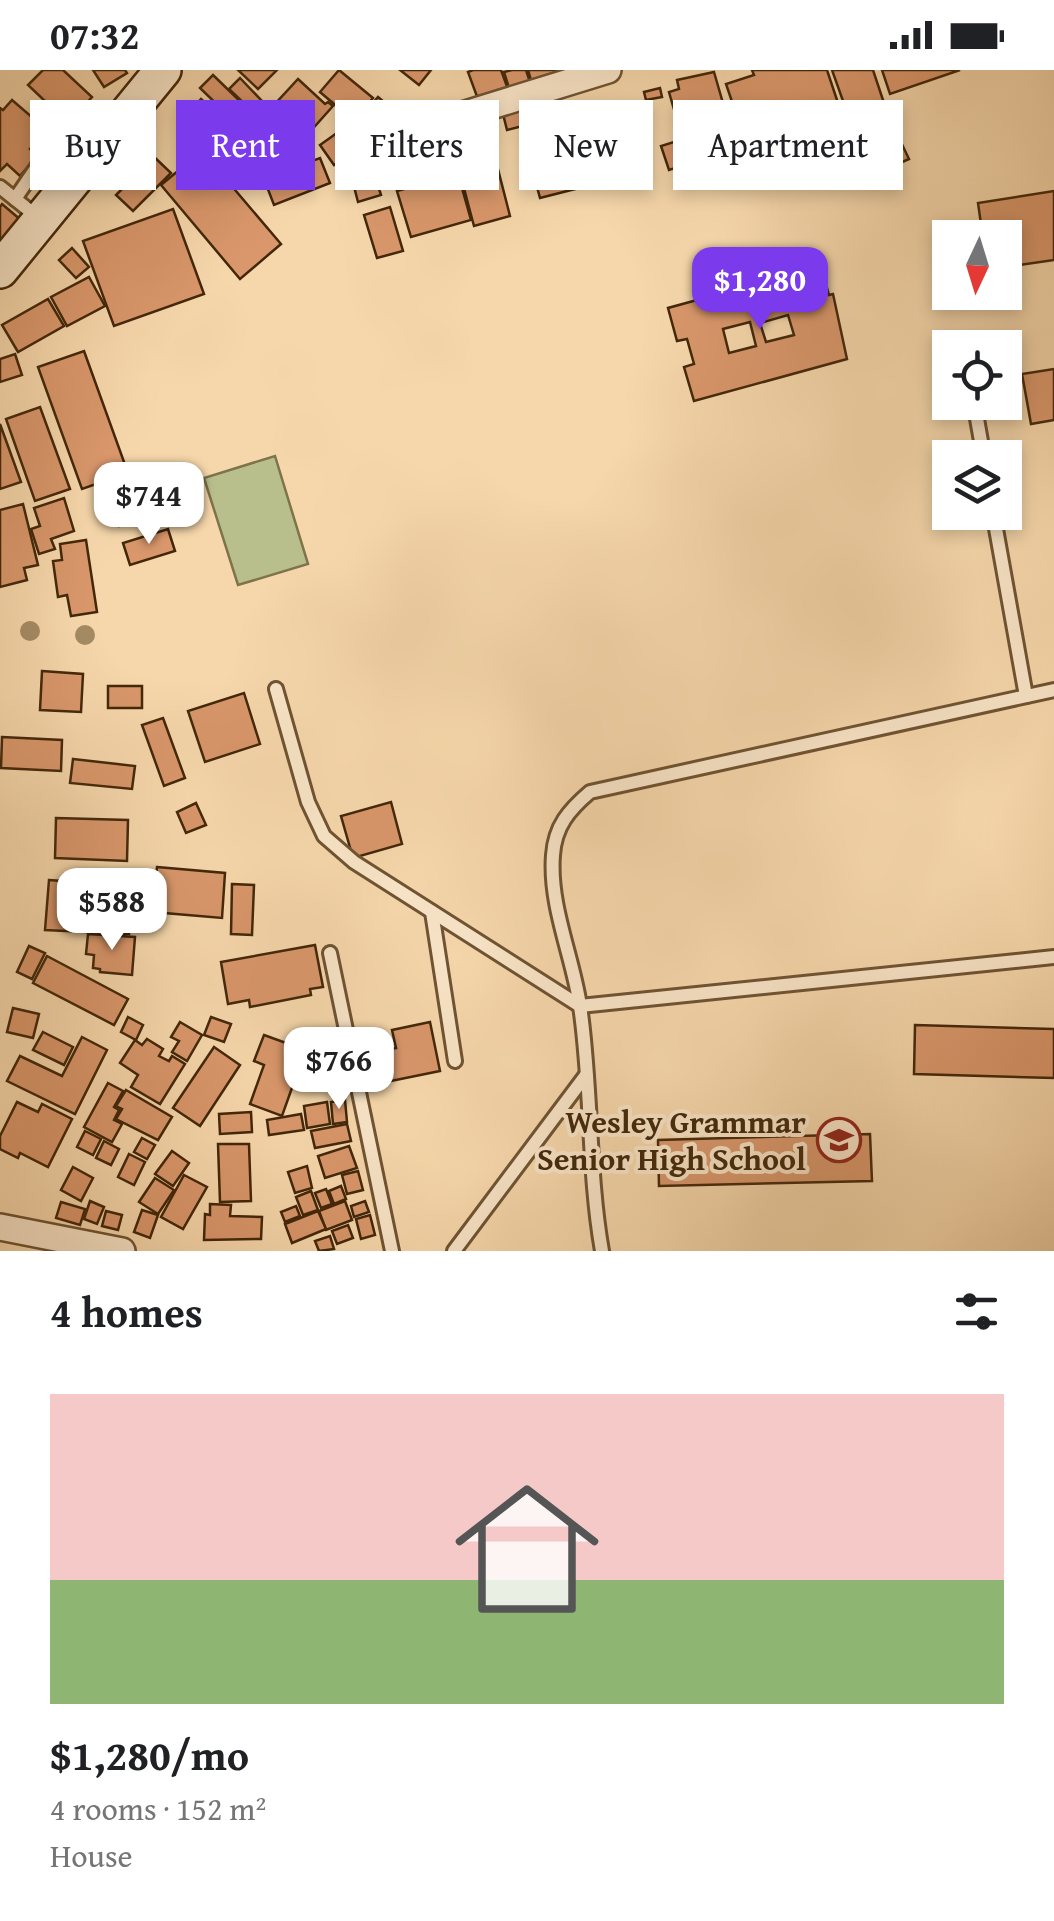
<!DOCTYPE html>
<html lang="en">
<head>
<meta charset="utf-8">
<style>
  body { margin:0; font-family:"Gentium Book Plus",serif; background:#f6f6f6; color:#202124; height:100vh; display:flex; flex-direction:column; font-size:38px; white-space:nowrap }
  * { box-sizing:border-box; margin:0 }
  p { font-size:32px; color:#757577 }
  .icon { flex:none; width:55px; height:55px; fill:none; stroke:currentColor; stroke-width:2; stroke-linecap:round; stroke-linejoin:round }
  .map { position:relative; height:1181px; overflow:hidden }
  .sheet { display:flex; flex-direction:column; background:#fff; flex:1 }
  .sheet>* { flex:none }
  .top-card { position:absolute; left:30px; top:30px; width:995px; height:90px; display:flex; gap:20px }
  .needle { width:65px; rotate:184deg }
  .tools { position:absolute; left:932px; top:150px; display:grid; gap:20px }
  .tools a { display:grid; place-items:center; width:90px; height:90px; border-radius:0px; background:#fff; box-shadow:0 5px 15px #0003; font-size:50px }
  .price { position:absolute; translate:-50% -85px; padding:0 22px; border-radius:20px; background:#fff; color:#222; font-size:32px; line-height:65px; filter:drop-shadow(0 2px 5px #0008) }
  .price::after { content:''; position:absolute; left:50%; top:60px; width:30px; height:22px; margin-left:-15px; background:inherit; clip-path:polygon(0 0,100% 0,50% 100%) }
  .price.selected { background:#7c3aed; color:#fff }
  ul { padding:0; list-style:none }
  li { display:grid; align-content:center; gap:20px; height:530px; padding:0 50px }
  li+li { border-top:2px solid #e0e0e0 }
  li span { display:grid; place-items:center; height:310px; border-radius:0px; color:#555 }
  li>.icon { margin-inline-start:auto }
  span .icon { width:180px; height:180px; fill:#fffc; stroke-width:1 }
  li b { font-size:42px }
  h2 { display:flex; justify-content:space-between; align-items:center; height:120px; padding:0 50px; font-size:42px }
  .tag { padding:0 35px; border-radius:0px; background:#fff; box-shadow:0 5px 15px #0003; font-size:35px; line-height:90px }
  .tag.selected { background:#7c3aed; color:#fff }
  .status { display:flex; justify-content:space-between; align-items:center; height:70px; padding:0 50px; background:#fff; direction:ltr }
  .status svg { height:28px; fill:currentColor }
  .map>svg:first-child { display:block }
  .green { fill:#b9bf8c; stroke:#7e734b; stroke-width:2.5 }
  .building { fill:#d9976b; stroke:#42270a; stroke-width:2.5; fill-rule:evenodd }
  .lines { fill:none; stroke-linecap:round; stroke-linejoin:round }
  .service-casing { stroke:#6f5332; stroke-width:18 }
  .minor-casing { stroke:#6f5332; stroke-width:30 }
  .secondary-casing { stroke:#42270a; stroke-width:40 }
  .service { stroke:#f9e5c8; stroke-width:12 }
  .minor { stroke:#f9e5c8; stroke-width:25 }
  .secondary { stroke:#f9e5c8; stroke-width:35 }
  .tree { fill:#a48b64 }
  .labels { text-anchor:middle; stroke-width:8; stroke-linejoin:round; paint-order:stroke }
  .poi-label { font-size:32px; font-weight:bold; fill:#42270a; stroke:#f9e5c8; text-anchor:end }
</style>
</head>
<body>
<div class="status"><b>07:32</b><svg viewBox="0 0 49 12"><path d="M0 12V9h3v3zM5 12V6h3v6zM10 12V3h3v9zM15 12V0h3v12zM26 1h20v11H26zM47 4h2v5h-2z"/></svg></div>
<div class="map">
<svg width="1054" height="1181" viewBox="0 0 1054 1181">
  <rect width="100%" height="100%" fill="#f6d7ab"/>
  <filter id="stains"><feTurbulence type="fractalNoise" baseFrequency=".002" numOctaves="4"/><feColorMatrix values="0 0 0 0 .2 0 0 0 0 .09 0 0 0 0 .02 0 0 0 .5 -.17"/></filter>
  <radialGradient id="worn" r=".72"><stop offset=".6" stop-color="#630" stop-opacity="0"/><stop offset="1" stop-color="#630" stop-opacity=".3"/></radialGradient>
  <!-- green -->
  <polygon class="green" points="275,386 308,494 238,515 204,408"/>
  <!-- building -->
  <g class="building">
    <polygon points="43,0 63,0 92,27 68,53 28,15"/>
    <polygon points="93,0 125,0 127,3 104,17"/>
    <polygon points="238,0 277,0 258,19"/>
    <polygon points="339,0 373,28 354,51 320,22"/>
    <polygon points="400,0 431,0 419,15"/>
    <polygon points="473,0 501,0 509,22 479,32 468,2"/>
    <polygon points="512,0 526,0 530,12 509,18 504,2"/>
    <polygon points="528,0 563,0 531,10"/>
    <polygon points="752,0 827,0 841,42 746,73 726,14 754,5"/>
    <polygon points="832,0 873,0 884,33 848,45"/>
    <polygon points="882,0 960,0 890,24"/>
    <polygon points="714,2 735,75 688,88 669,22 679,19 677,10"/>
    <polygon points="213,5 246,37 233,50 200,18"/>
    <polygon points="240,8 262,31 252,41 229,19"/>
    <polygon points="298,9 325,34 328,32 333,36 308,64 275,34"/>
    <polygon points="660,18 662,27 646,30 644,22"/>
    <polygon points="378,27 396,42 372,71 354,55"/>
    <polygon points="201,29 236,61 218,81 183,49"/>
    <polygon points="12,30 47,60 30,79 37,86 20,106 7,94 0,101 0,38 3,40"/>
    <polygon points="271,34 285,46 261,71 248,59"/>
    <polygon points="537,35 542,51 507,60 503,44"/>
    <polygon points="559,40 579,118 540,128 522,61 543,55 540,45"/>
    <polygon points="888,45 909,89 893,96 872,52"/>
    <polygon points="351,53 366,73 362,76 364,79 342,94 340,91 334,95 320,75"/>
    <polygon points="70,56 89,73 80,83 59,69"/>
    <polygon points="240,63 266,86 242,114 216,91"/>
    <polygon points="412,65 424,102 383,114 371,77"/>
    <polygon points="677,71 685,95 669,100 661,76"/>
    <polygon points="491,72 510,146 474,156 454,81"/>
    <polygon points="202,81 281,174 240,209 161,115"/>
    <polygon points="150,83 171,103 133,141 116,125 139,102 135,98"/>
    <polygon points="320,88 330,113 274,135 264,109"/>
    <polygon points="374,103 381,125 358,132 352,109"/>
    <polygon points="458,104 471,150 411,167 397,121"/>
    <polygon points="1054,121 1054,190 1006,197 1005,168 983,168 978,133"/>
    <polygon points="2,134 22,151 0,178 0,137"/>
    <polygon points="390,137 403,181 377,188 364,145"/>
    <polygon points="173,139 204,224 114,256 83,171"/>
    <polygon points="72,178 89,197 76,208 59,190"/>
    <path d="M821 196 829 225 833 224 847 289 694 331 684 297 694 294 687 269 677 271 668 238 752 215 750 208 788 197 790 204ZM788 245 794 265 766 272 760 253ZM750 252 756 276 729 283 723 259Z"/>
    <polygon points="89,207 105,236 67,256 51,227"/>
    <polygon points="48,229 64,256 18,282 2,255"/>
    <polygon points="84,281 128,403 82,419 38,297"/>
    <polygon points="15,284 22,305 0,312 0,289"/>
    <polygon points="1054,299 1054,350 1031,354 1022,304"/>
    <polygon points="40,337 70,419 35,431 6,349"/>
    <polygon points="0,354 21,412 0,419"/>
    <polygon points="64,428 74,461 51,469 55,479 39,484 31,459 40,456 34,438"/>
    <polygon points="131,431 137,451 119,456 113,437"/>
    <polygon points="23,434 38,495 24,498 27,510 0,517 0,440"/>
    <polygon points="168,459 175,481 130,495 123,473"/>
    <polygon points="86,470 97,542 71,546 67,525 58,527 53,491 62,490 60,474"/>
    <polygon points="42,601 83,604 81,642 40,640"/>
    <rect x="108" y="616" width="34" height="22"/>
    <polygon points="244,623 260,674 205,692 188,641"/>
    <polygon points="163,648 185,708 164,716 142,655"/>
    <polygon points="2,667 62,670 61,701 1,698"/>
    <polygon points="73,689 135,696 132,719 70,713"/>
    <polygon points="391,732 402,774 353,788 341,746"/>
    <polygon points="196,733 206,755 186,763 177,742"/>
    <polygon points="56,748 128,750 127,791 55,788"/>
    <polygon points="157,797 225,803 222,848 153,842"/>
    <polygon points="49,810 133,816 129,864 45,860"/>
    <polygon points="232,814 254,815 252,865 231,864"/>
    <polygon points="88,864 135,867 132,905 100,902 100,899 93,898 94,885 86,884"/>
    <polygon points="315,875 323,917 310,919 311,925 250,937 249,930 228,934 221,892"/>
    <polygon points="29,876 45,883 32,909 17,902"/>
    <polygon points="47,886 128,929 114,955 33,913"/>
    <polygon points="13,938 39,944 33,968 7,962"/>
    <polygon points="128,947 143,955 136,970 121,962"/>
    <polygon points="211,947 231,954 224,972 204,965"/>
    <polygon points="180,952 202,965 187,991 172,982 179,971 171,967"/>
    <polygon points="430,952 440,1001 381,1013 375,982 396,978 392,960"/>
    <polygon points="915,955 1054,959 1054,1008 914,1004"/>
    <polygon points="43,962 73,977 64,995 33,980"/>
    <polygon points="264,965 311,982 298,1017 293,1015 282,1046 250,1034 264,995 254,991"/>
    <polygon points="82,967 107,980 75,1044 7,1011 20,986 62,1006"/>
    <polygon points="147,969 163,979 159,986 169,991 172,986 185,994 160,1034 131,1017 138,1005 120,993 135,970 142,975"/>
    <polygon points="214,977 240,995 200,1056 173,1038"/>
    <polygon points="108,1013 123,1021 114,1037 119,1040 114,1050 122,1054 112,1072 84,1057"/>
    <polygon points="126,1020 172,1047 158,1070 116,1049 122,1039 116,1036"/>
    <polygon points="345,1030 347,1052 333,1054 331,1032"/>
    <polygon points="17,1032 38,1042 42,1034 72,1049 48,1097 20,1083 18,1088 0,1079 0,1066"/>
    <polygon points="327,1032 330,1054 307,1058 304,1036"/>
    <polygon points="251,1042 252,1062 220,1064 219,1044"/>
    <polygon points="301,1044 304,1060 269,1065 267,1050"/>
    <polygon points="347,1054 351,1071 315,1078 311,1061"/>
    <polygon points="85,1061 101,1069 93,1085 77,1077"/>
    <polygon points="870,1064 872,1111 659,1116 658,1070"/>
    <polygon points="142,1068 155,1075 147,1089 134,1082"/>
    <polygon points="104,1071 119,1079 111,1095 96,1088"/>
    <polygon points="218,1074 249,1074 251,1131 220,1132"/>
    <polygon points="349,1076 357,1098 325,1108 318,1086"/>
    <polygon points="172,1081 189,1093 173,1116 155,1104"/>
    <polygon points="129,1084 145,1092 134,1115 118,1107"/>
    <polygon points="307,1096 312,1118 295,1123 288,1102"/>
    <polygon points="73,1097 93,1108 81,1131 61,1120"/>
    <polygon points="358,1101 363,1120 347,1124 342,1105"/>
    <polygon points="184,1105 207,1117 183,1159 161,1147"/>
    <polygon points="155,1108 174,1120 158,1144 139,1132"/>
    <polygon points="341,1116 346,1129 334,1134 329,1121"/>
    <polygon points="326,1119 332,1134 321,1138 315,1123"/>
    <polygon points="311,1121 318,1140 303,1145 296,1127"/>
    <polygon points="90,1131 104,1137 97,1154 84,1149"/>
    <polygon points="345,1131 352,1150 326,1160 319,1141"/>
    <polygon points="365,1131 369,1142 354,1147 351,1136"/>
    <polygon points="61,1132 85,1139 80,1155 56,1148"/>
    <polygon points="210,1134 231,1135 230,1146 262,1147 261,1169 204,1170 205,1144 210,1145"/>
    <polygon points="296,1136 300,1146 285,1152 281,1142"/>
    <polygon points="142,1140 158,1145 150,1168 134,1162"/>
    <polygon points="106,1141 122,1145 118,1160 102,1156"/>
    <polygon points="318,1141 326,1159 292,1173 285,1154"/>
    <polygon points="370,1145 375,1165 361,1169 356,1149"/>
    <polygon points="348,1155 353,1168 337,1174 332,1161"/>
    <polygon points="330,1166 334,1179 319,1181 315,1171"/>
  </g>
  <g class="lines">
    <defs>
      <g id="service">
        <polyline points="0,117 40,149"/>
        <polyline points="15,129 49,79"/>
        <polyline points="974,332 984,388"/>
        <polyline points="993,442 1026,626"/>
        <polyline points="276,619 308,732 324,766 354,792 580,936 1054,887"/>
        <polyline points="432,842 455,991"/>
        <polyline points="330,883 392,1181"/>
        <polyline points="454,1181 586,1005"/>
        <path d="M602 1181C588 1103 592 1016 580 936 573 887 549 836 553 785 555 756 569 740 590 722L1054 620"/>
      </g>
      <g id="minor">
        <polyline points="417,59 608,0"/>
        <polyline points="0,1157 122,1181"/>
      </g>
      <polyline id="secondary" points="0,200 163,0"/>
    </defs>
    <!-- service casing -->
    <use href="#service" class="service-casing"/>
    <!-- minor casing -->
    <use href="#minor" class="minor-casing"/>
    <!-- secondary casing -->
    <use href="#secondary" class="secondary-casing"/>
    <!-- service -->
    <use href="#service" class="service"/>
    <!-- minor -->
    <use href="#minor" class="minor"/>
    <!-- secondary -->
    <use href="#secondary" class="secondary"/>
  </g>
  <!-- trees -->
  <g class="tree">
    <circle cx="30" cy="561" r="10"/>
    <circle cx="85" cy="565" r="10"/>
  </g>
  <!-- icons -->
  <defs>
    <symbol id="school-ring" viewBox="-11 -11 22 22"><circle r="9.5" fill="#f9e5c8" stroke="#8f2418" stroke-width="1.5"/><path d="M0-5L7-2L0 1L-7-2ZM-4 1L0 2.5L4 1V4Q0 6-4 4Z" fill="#8f2418"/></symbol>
  </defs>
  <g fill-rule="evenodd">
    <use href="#school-ring" x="814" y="1045" width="50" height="50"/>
  </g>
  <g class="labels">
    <!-- poi labels -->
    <g class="poi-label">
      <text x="806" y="1063">Wesley Grammar<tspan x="806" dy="37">Senior High School</tspan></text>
    </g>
  </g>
  <rect width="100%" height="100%" filter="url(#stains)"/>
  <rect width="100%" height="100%" fill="url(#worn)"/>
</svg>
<div class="tools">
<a><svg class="needle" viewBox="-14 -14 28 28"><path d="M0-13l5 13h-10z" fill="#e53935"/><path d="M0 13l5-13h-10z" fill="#757577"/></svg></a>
<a><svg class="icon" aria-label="locate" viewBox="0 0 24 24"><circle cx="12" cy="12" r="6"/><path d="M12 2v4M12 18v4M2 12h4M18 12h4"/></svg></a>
<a><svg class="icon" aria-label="layers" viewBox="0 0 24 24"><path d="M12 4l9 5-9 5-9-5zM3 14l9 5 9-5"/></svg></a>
</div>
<b class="price selected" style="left:760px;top:262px">$1,280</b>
<b class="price" style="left:149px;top:477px">$744</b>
<b class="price" style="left:112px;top:883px">$588</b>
<b class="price" style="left:339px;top:1042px">$766</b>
<div class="top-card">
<a class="tag">Buy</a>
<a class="tag selected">Rent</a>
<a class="tag">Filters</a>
<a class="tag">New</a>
<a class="tag">Apartment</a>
</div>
</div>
<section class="sheet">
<h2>4 homes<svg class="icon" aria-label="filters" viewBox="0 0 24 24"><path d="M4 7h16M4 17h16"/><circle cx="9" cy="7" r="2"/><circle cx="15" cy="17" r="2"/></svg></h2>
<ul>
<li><span style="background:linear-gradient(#f6c9c9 60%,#8fb573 0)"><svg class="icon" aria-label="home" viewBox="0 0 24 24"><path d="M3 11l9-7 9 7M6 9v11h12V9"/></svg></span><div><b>$1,280/mo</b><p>4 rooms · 152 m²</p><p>House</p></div></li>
</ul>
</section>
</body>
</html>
